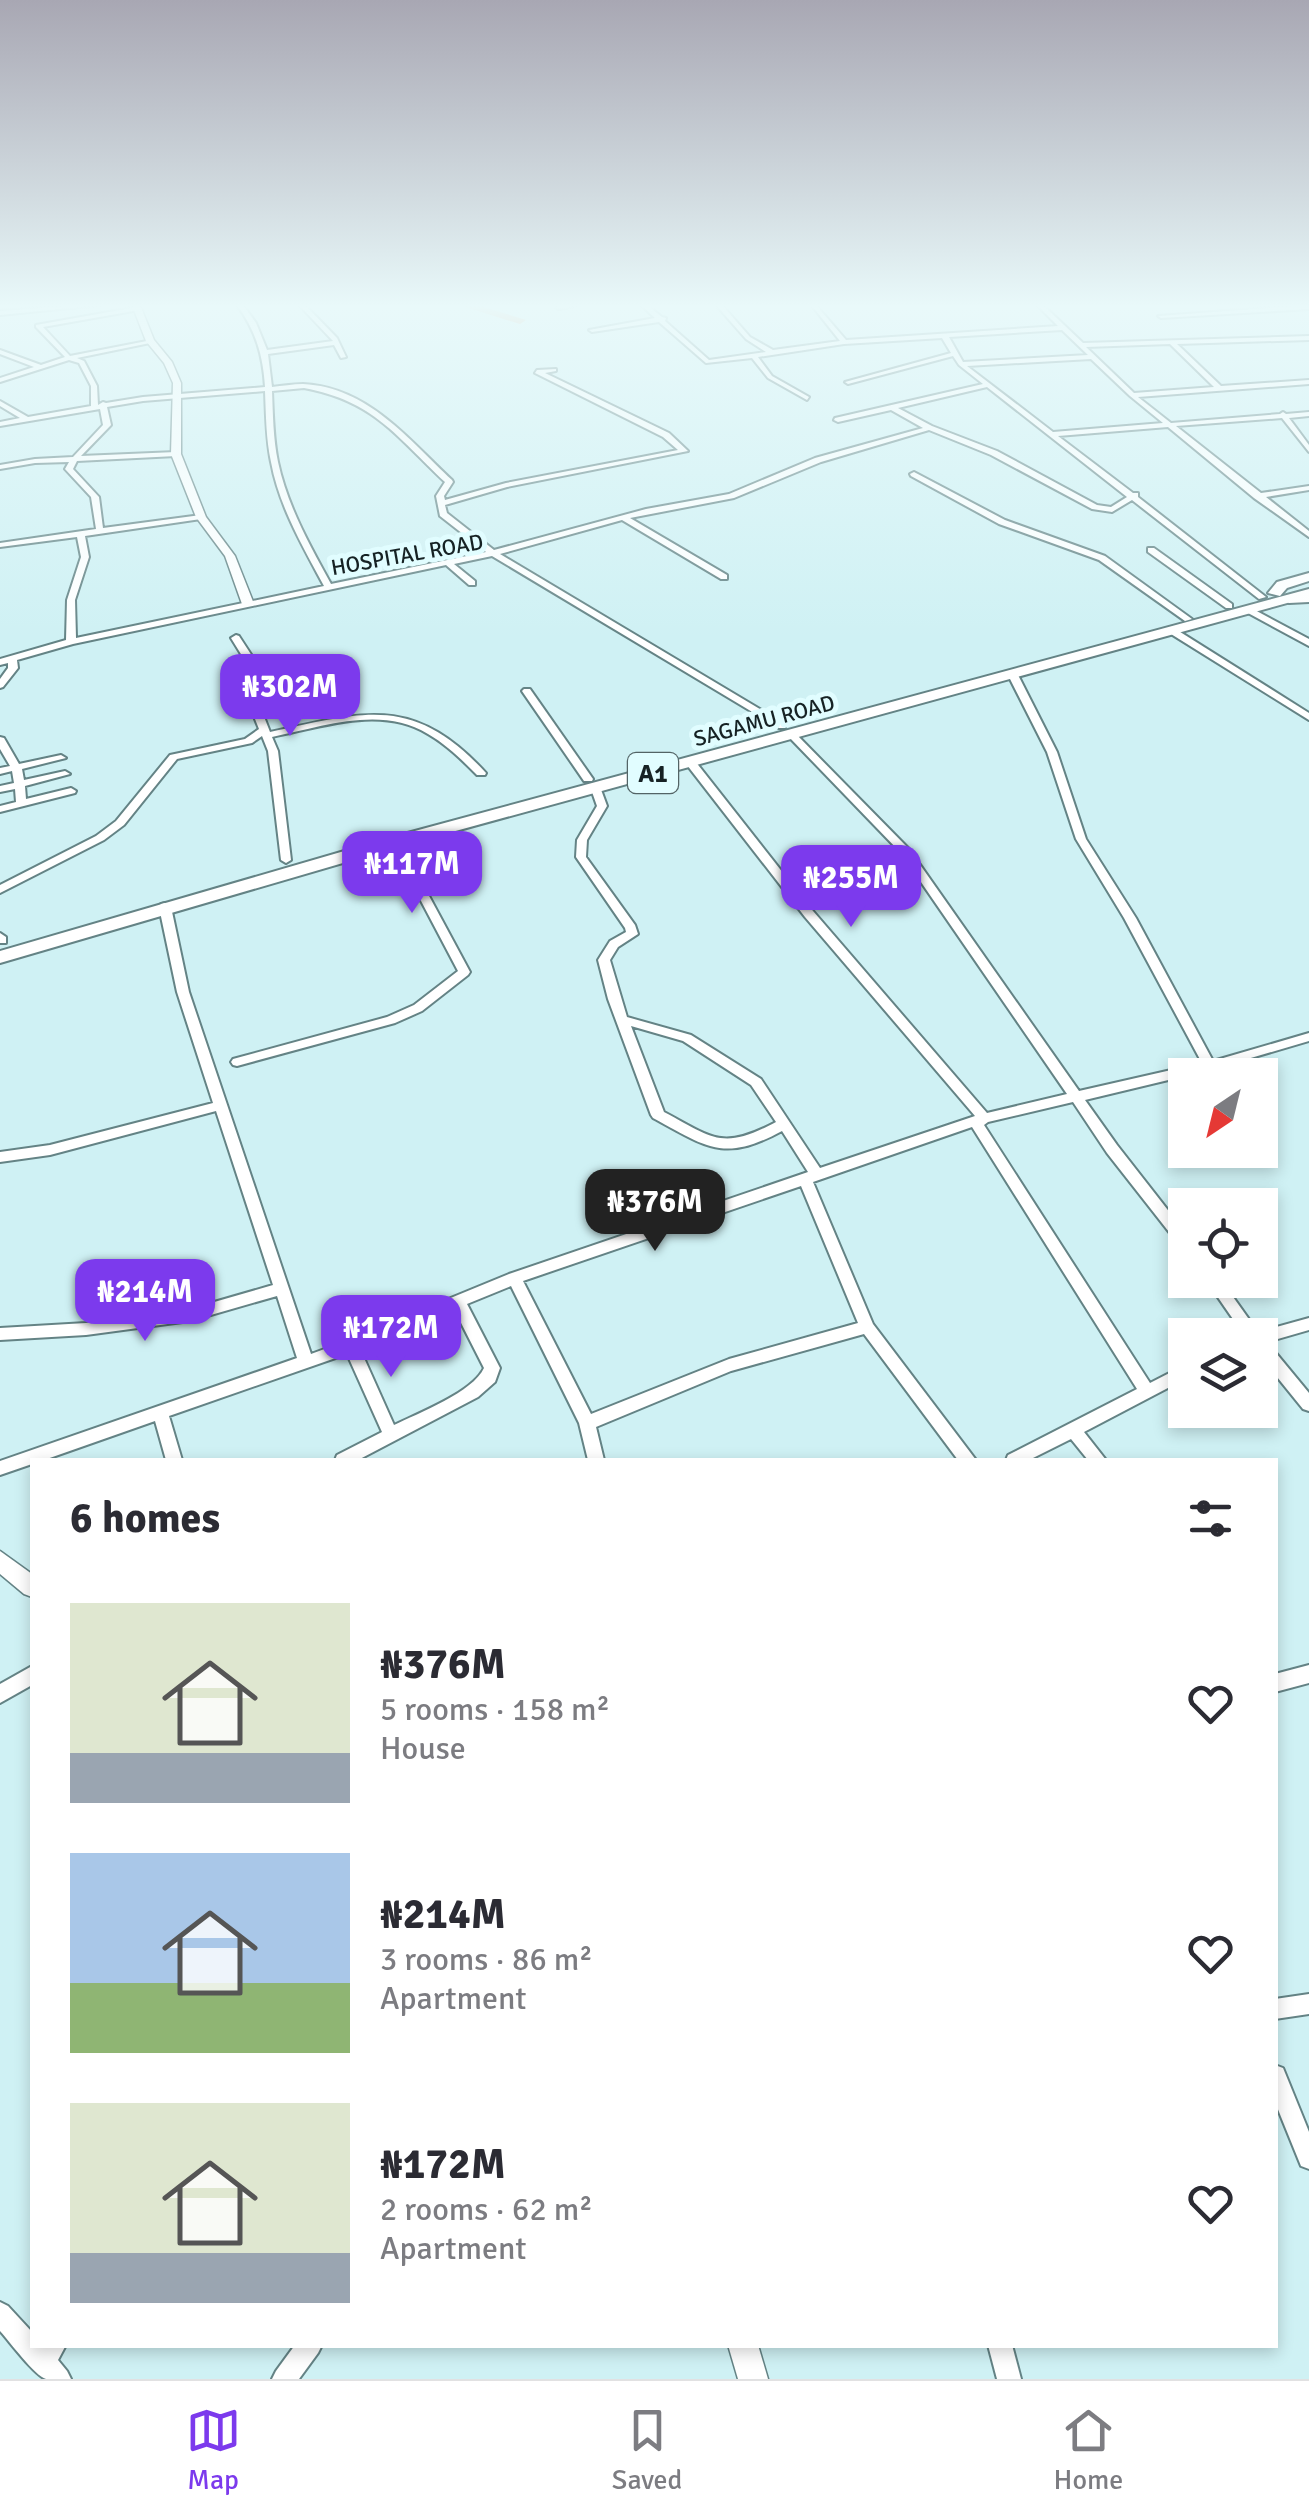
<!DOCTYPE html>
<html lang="en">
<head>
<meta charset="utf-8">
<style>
  body { margin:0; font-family:Signika,sans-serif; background:#f7f7f7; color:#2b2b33; height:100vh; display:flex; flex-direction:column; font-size:38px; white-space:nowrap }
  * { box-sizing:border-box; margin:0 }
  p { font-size:32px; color:#7c7c81 }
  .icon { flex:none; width:55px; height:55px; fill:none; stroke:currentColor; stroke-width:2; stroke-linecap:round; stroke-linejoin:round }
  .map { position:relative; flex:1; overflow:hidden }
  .sheet { position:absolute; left:30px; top:1458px; width:1248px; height:890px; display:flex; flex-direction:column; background:#fff; border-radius:0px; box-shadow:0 5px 15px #0003 }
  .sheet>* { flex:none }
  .needle { width:65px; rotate:215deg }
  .tools { position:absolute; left:1168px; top:1058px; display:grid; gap:20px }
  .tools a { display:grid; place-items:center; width:110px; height:110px; border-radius:0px; background:#fff; box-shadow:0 5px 15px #0003; font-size:50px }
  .price { position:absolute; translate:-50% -85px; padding:0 22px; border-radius:20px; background:#7c3aed; color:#fff; font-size:32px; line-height:65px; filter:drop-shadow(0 2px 5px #0008) }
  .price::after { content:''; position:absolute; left:50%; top:60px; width:30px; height:22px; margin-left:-15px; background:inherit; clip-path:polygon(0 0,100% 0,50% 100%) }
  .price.current { background:#222; color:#fff }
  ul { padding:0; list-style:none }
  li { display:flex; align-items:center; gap:30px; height:250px; padding:0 40px }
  li span { display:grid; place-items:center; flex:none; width:280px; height:200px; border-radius:0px; color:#555 }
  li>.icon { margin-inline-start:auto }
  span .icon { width:120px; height:120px; fill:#fffc; stroke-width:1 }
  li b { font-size:42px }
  h2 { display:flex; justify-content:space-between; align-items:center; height:120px; padding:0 40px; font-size:42px }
  .tabs { display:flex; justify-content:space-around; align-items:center; height:140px; border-top:2px solid #e1e1e2; background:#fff; font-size:28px; color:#7c7c81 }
  .tabs a { display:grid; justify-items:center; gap:5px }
  .tabs .current { color:#7c3aed }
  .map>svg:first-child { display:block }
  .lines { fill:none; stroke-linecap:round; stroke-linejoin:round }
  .river { fill:#e89463; fill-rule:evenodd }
  .minor-casing { stroke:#648385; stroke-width:4 }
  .tertiary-casing { stroke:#648385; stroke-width:3 }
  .primary-casing { stroke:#648385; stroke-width:4 }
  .trunk-casing { stroke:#648385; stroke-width:4 }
  .minor { fill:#fff; fill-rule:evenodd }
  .tertiary { fill:#fff; fill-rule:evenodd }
  .primary { fill:#fff; fill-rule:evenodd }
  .trunk { fill:#fff; fill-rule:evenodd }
  .labels { text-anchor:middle; stroke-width:10; stroke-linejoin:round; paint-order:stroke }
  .far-street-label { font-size:22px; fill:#162224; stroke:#e1fdff }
  .shield { fill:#e1fdff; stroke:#536466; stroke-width:2.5 }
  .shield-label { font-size:25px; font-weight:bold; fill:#162224 }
</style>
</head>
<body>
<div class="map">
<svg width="1309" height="2379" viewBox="0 0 1309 2379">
  <rect width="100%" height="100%" fill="#cff1f4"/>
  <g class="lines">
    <!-- river -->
    <polygon class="river" points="459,305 477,305 526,320 520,324"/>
    <defs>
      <g id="minor">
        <polygon points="80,305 100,305 0,315 0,311"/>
        <path d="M237 305H243L256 323 267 350 333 341 299 305H305L337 338 346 357 341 358 334 345 268 354 272 387C282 386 293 384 303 384 368 387 409 440 452 480L453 482 444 496 445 500 506 483 678 450 663 437 535 373 537 370 556 369V371L545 373 669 433 688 451 507 487 445 505 447 513 494 550 646 509 729 494 815 458 923 428 891 410 838 422 834 420 835 418 983 384 959 365 953 356 848 384 845 382 951 353 942 338 844 344 758 357 772 376 809 397 807 400 768 378 752 358 706 363 659 322 592 332 589 330 655 318 641 305H647L662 317 666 318 665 321 709 360 766 352 746 339 716 305H722L750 337 773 350 840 341 813 307 816 305 846 340 1058 326 1037 305H1043L1083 343 1309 336V340L1177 344 1221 386 1309 380V384L1138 397 1171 423 1280 414 1283 412 1286 414 1309 412V416L1289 418 1309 445V452L1282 418 1176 426 1261 493 1309 486V490L1266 497 1309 531V537L1254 498 1168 427 1058 436 1133 493H1138V497L1266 597 1259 599 1132 500 1112 512 1092 509 991 455 929 430 821 462 734 498 630 518 727 575V579H721L622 520 500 554 785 724V728H779L492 556 454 564 475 581V585H469L446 565 73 644 17 660 18 668 3 687 0 688V679L8 668V663L0 665V659L66 640 67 600 81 557 77 537 0 547V543L96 529 91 497 65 469 69 462 35 463 0 469V465L35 459 73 457 103 425 100 409 0 426V422L20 418 0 406V401L28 417 91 406V386L79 363 69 360 0 382V378L34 367 0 354V350L41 365 65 357 36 327V325L137 307 139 310 43 327 70 356 152 340 150 343 77 358 84 361 97 386 98 405 103 402 106 403 143 397 265 387C263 355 256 331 237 305ZM1062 330 1088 355 963 362 949 337ZM1170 344 1214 387 1134 393 1086 347ZM1091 359 1130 396 1163 423 1053 432 967 366ZM987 387 1127 497 1111 507 1097 505 997 451 932 426 898 408ZM304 388C374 401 396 436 445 482L436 496 440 516 486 552 331 584C310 546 287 505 278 462 273 438 273 414 272 391ZM265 391C266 415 266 439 271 462 279 506 303 547 324 586L76 638 75 600 89 557 85 536 201 519 205 517 201 515 103 528 99 497 73 469 77 461 176 456 180 454 176 452 81 456 111 425 107 407 143 401Z"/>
        <polygon points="564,305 579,305 559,309 556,307"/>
        <polygon points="1309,305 1309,309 1161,318 1158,316"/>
        <polygon points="914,472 1005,520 1105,556 1192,619 1185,621 1099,560 999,524 911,476 910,474"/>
        <polygon points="1148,548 1154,548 1232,604 1232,608 1226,608 1148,552"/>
        <polygon points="1251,608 1309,639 1309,646 1248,613 1247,611"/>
        <polygon points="1171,630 1177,630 1309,713 1309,720 1171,634"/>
        <path d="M236 635 239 636 254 659 261 709 270 732C365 712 413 694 486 773L485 775H477C462 760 447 745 428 734 381 705 322 727 272 737L278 751 291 860 286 863 281 860 268 751 262 736 252 743 177 759 124 825 104 840 0 893V885L96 836 116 821 170 755 245 739 259 729 251 709 244 659 231 638Z"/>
        <path d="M1013 672 1018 675 1057 752 1086 839 1136 918 1213 1061 1309 1033V1041L1210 1070 1085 1100 1117 1145 1185 1232V1248L1180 1246 1107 1153 1073 1102 988 1122 984 1125 1150 1383 1185 1365V1379L1084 1432 1106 1460H1088L1071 1439 1029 1460H1006L1008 1455 1137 1389 972 1127 813 1182 873 1324 976 1460H958L864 1334 731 1371 596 1427 604 1460H588L579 1423 511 1286 467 1304 500 1368 495 1382 478 1397 358 1460H335L337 1455 382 1432 347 1354 169 1416 182 1460H166L155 1421 44 1460H32V1464L0 1475V1461L297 1358 277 1296 190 1321 86 1335 0 1340V1328L86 1323 190 1309 273 1285 216 1111 50 1155 0 1162V1152L50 1145 213 1103 177 992 159 907 161 904 165 903 171 907 189 992 311 1354 346 1341 509 1274 808 1172 782 1131C723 1163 707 1147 653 1118L651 1115 608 999 598 960 610 941 626 932 625 928 576 857 577 840 597 806 591 789 592 787H600L607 806 587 840 586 857 635 925 638 934 618 947 610 960 627 1017 691 1035 761 1079 820 1168 975 1116 805 917 687 765V761H695L813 911 987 1113 1067 1094 901 853 789 737V733H795L909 849 1079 1091 1202 1063 1124 918 1076 839 1047 752 1008 675ZM631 1026 683 1041 751 1085 776 1122C722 1151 713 1138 664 1112ZM801 1186 858 1323 729 1359 591 1414 523 1281ZM454 1309 484 1368C473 1392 419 1413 394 1425L360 1349Z"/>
        <polygon points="524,689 530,689 593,779 592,781 584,781 522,691"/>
        <polygon points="0,737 4,738 19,764 61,755 66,758 22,769 24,780 65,771 70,774 25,786 26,799 71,788 76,791 75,793 0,812 0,806 16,802 15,789 0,792 0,786 14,783 12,771 0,774 0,768 10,766 0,749"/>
        <polygon points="395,839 400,842 470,972 468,975 422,1011 395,1023 237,1066 233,1065 231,1062 233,1059 387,1017 414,1005 458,971 390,842"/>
        <polygon points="0,933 6,937 6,943 0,943"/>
        <polygon points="1206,1280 1221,1280 1258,1332 1309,1318 1309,1330 1267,1342 1309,1393 1309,1411 1303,1409 1260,1356 1260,1335 1244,1335"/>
        <polygon points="1309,1665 1309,1683 1275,1692 1275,1674"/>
        <polygon points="32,1666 32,1685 0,1703 0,1684"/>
        <polygon points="1309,1994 1309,2014 1275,2019 1275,1999"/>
        <polygon points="1275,2065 1283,2068 1309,2132 1309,2169 1301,2166 1275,2102"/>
        <path d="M0 2302 8 2306 32 2332V2345H66L58 2360 67 2371 71 2379C64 2379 52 2379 46 2379 35 2376 10 2342 0 2331Z"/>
        <polygon points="295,2345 322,2345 318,2353 299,2379 272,2379 276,2371"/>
        <polygon points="988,2345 1012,2345 1021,2379 997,2379"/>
      </g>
      <g id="tertiary">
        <polygon points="132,305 140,305 154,340 172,362 181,383 181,454 206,517 235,556 254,604 252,606 242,604 225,556 196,517 171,454 173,383 164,363 146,341"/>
        <polygon points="0,1551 32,1574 32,1597 24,1594 0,1574"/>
        <polygon points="728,2345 758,2345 768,2379 738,2379"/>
      </g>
      <g id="primary">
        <polygon points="1309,573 1309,581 1287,588 1280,596 1268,593 1277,582"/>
        <polygon points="1309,594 1309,602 1289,603 1282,599 1289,595"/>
      </g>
      <polygon id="trunk" points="1309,589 1309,597 401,846 0,963 0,951 389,838"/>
    </defs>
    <!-- minor casing -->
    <use href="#minor" class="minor-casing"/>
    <!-- tertiary casing -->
    <use href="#tertiary" class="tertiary-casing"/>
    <!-- primary casing -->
    <use href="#primary" class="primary-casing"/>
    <!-- trunk casing -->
    <use href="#trunk" class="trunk-casing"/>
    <!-- minor -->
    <use href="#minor" class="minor"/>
    <!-- tertiary -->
    <use href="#tertiary" class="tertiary"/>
    <!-- primary -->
    <use href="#primary" class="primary"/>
    <!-- trunk -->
    <use href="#trunk" class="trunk"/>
  </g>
  <!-- sky -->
  <linearGradient id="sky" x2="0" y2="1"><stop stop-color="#a8a7b3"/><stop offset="0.48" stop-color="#e9f9fa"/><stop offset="1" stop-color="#e9f9fa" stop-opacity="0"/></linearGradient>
  <rect width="1309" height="638" fill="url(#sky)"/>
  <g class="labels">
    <!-- far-street labels -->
    <g class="far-street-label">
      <text transform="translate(407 554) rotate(-10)" y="8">HOSPITAL ROAD</text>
      <text transform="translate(764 720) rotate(-15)" y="8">SAGAMU ROAD</text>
    </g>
    <!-- shield labels -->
    <rect class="shield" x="628" y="753" width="50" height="40" rx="8"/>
    <g class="shield-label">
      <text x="653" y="782">A1</text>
    </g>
  </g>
</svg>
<div class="tools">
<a><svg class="needle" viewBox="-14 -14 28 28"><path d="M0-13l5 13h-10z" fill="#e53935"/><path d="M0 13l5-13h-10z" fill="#7c7c81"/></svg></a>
<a><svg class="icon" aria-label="locate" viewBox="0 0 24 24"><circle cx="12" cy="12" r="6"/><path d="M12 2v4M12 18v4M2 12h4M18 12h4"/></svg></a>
<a><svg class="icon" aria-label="layers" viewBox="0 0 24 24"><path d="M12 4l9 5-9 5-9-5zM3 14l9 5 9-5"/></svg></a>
</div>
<b class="price" style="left:290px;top:739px">₦302M</b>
<b class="price" style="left:412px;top:916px">₦117M</b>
<b class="price" style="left:851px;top:930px">₦255M</b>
<b class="price current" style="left:655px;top:1254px">₦376M</b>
<b class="price" style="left:145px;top:1344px">₦214M</b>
<b class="price" style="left:391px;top:1380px">₦172M</b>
<section class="sheet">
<h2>6 homes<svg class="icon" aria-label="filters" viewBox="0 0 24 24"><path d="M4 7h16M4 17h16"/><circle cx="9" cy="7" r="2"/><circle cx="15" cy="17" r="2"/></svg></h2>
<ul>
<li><span style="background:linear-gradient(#dfe7d0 75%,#9aa5b1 0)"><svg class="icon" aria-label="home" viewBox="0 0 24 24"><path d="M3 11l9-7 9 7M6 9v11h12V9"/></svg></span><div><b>₦376M</b><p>5 rooms · 158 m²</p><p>House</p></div><svg class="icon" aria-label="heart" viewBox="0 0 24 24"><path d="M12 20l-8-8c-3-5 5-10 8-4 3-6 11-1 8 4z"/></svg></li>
<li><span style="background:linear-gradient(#a9c7e8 65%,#8fb573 0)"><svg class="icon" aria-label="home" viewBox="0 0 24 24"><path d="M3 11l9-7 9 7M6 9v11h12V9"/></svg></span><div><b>₦214M</b><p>3 rooms · 86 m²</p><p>Apartment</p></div><svg class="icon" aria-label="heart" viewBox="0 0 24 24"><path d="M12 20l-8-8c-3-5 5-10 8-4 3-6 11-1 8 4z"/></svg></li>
<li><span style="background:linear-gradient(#dfe7d0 75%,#9aa5b1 0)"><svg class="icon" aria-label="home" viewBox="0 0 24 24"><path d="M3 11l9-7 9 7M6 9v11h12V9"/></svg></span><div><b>₦172M</b><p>2 rooms · 62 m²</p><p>Apartment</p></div><svg class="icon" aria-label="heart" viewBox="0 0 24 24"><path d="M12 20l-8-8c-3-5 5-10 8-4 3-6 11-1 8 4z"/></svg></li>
</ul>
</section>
</div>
<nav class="tabs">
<a class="current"><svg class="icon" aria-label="map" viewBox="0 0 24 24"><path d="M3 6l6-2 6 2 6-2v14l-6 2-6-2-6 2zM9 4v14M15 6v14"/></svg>Map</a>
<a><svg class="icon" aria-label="saved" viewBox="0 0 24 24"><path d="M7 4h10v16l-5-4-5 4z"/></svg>Saved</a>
<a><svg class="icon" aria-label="home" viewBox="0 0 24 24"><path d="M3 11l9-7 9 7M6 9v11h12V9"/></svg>Home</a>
</nav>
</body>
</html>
